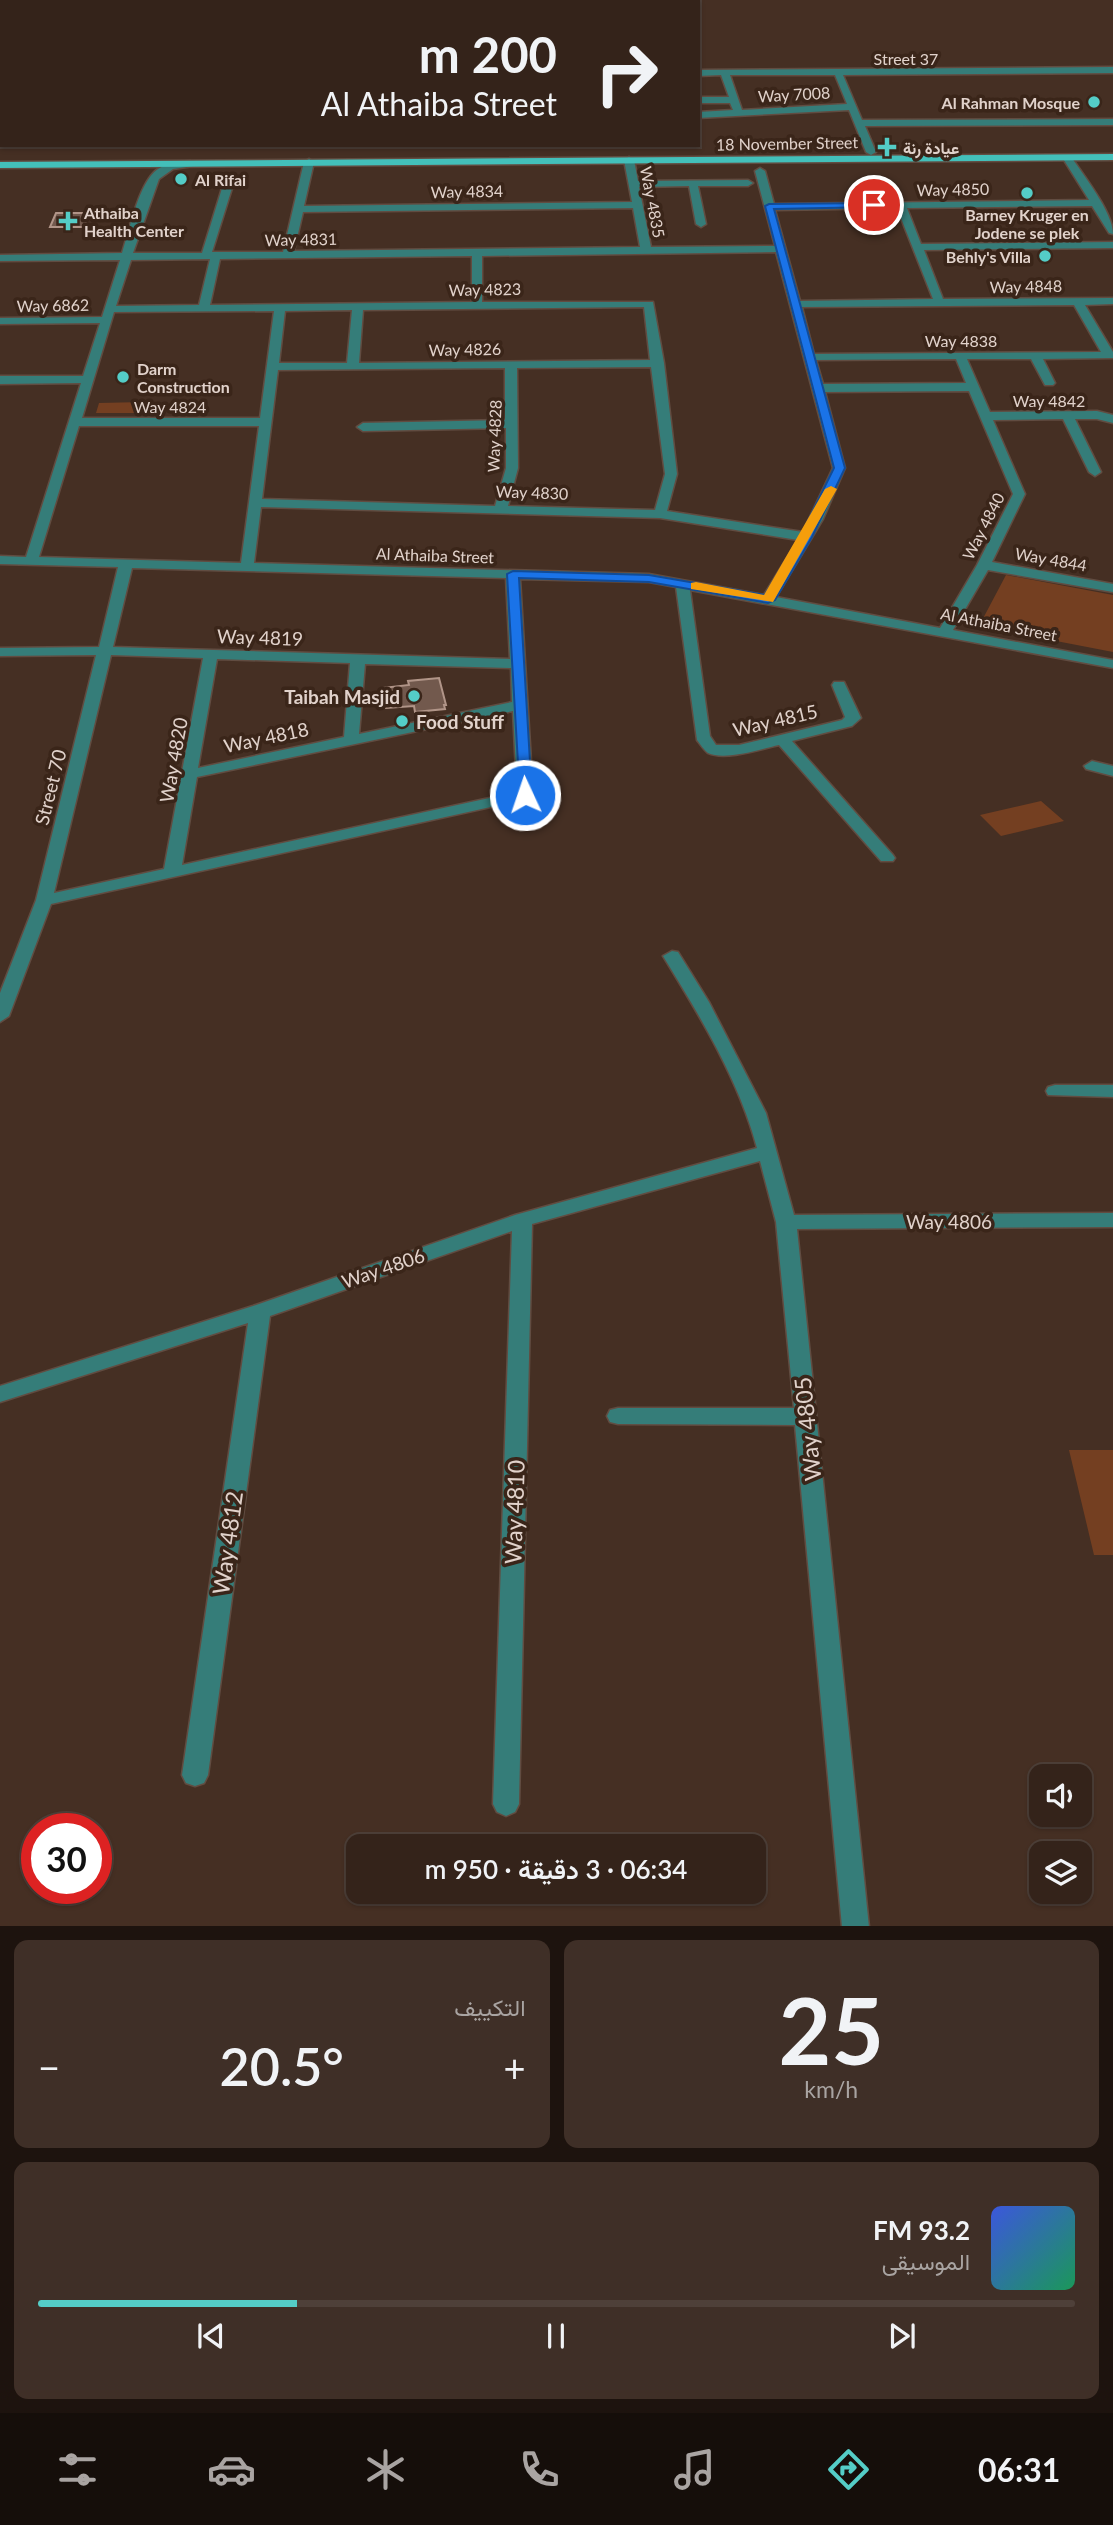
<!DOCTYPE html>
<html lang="ar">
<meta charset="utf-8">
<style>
:root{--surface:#34231a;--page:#3f2f27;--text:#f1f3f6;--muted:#a9a4a2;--line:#4e4039;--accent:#54cdc7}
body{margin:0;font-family:Lato,Vazirmatn,sans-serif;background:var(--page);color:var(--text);direction:rtl;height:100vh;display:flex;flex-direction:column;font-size:26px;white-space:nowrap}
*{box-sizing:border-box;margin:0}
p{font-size:23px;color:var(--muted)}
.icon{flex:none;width:38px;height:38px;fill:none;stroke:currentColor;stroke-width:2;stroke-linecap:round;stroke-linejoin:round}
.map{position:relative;height:1926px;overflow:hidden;direction:ltr}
.sheet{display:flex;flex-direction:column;gap:14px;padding:14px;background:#1d130e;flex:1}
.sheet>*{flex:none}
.banner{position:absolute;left:0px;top:0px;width:700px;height:147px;box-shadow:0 2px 5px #0004,0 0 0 2px var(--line);direction:rtl;background:#34231a;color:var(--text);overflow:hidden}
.tools{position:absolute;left:1029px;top:1764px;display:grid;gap:14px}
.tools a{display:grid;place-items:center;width:63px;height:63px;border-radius:14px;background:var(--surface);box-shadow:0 2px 5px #0004,0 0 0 2px var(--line);font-size:35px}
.speed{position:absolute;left:21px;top:1813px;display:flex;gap:14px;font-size:35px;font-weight:700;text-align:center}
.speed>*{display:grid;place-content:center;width:91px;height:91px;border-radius:50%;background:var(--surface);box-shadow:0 2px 5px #0004,0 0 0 2px var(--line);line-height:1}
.speed .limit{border:10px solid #d22;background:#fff;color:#111}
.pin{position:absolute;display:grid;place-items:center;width:60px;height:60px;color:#fff;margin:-30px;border:4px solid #fff;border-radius:50%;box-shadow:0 2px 7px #0007}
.me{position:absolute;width:77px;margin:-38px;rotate:357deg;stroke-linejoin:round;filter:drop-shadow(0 0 5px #0008)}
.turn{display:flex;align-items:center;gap:24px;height:147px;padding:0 28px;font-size:32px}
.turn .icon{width:91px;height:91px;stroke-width:2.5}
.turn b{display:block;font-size:49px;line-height:60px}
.big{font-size:52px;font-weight:600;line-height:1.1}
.sheet .card{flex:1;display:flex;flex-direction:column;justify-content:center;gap:10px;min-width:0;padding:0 24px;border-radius:14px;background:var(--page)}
.sheet .dial{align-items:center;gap:0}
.dial b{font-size:91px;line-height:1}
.song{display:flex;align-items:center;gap:21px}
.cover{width:84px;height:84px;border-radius:10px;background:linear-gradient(135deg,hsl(230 70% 55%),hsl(150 70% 35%))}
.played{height:7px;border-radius:4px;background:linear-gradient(90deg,var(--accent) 25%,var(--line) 25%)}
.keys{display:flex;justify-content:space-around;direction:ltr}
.heat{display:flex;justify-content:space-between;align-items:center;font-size:38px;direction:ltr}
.sheet .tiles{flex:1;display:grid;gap:14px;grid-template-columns:1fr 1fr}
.card:last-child{grid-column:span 2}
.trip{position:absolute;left:346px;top:1834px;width:420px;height:70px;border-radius:14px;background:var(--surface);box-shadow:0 2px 5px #0004,0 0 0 2px var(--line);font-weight:600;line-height:70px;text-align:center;direction:rtl}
.menu{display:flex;height:112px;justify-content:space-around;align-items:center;background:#150e0a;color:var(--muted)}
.menu .icon{width:49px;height:49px}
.menu .active{color:var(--accent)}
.menu b{font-size:32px;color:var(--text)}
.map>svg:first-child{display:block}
</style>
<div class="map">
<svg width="1113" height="1927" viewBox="0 0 1113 1927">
<rect width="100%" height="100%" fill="#452f23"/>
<!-- green -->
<path fill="#743f21" d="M 143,402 L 140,413 L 96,413 L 99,403 Z
M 1006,575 L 1113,595 L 1113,652 L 979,626 Z
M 1041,801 L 1064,821 L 1001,836 L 980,815 Z
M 1069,1450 L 1113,1450 L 1113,1555 L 1094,1555 Z"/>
<!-- water -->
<path fill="#1d5754" d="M 0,0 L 507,0 L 2,2 L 0,12 Z"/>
<!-- building -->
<path fill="#72594d" stroke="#b19588" stroke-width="2" d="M 56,213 L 89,213 L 84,227 L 50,227 Z
M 439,678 L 446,705 L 444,705 L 445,709 L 415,712 L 414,706 L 386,708 L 382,688 L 409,685 L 408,681 Z"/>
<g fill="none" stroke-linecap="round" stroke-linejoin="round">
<!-- minor casing -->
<g stroke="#614c41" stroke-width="3">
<path id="minor" d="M 1113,67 L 1113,73 L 843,75 L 862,120 L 1113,119 L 1113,125 L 865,126 L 876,152 L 871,155 L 866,152 L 849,110 L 698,118 L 698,112 L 733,110 L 730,103 L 698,103 L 698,97 L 729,97 L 721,75 L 698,76 L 698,70 ZM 730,75 L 835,75 L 847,104 L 742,110 Z
M 0,74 L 2,74 L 2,80 L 0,80 Z
M 0,120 L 2,120 L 2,126 L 0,126 Z
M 1064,155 L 1070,155 C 1083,175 1113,212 1113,234 L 1109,233 L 1092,206 L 907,208 L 921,244 L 1113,242 L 1113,248 L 924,250 L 943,299 L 1113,298 L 1113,304 L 1085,305 L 1113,352 L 1113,358 L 1043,359 L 1055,383 L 1053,385 L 1045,385 L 1031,359 L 967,359 L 990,412 L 1097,411 L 1113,415 L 1113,423 L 1097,419 L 1075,419 L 1101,472 L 1095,476 L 1089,472 L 1063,419 L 993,420 L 1025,494 L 992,562 L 1113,584 L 1113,592 L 988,570 L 953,630 L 1113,660 L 1113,668 L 690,590 L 710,736 L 716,745 L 739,745 L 842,720 L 845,717 L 832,685 L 834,682 L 844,682 L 861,718 L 852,726 L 792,741 L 893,855 L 895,858 L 893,861 L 881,861 L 779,745 C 761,749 725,761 708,753 C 704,750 700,744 697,740 L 676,587 L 649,582 L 520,579 L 533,795 L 531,798 L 51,904 L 9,1016 L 0,1022 L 0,993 L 36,900 L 96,655 L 0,656 L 0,648 L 99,647 L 118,567 L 0,564 L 0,556 L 26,557 L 81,383 L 0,384 L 0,376 L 83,376 L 100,323 L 0,324 L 0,318 L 102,317 L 120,260 L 0,261 L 0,255 L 122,253 C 129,232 139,181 158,169 C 167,163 180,162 190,161 L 195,164 L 193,166 L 173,169 L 159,179 L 133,253 L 202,253 L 223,185 L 228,182 L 233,185 L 212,252 L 283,252 L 304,162 L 309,159 L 314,162 L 304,206 L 632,202 L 624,160 L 629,157 L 634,160 L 638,181 L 748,180 L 753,183 L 748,186 L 698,186 L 706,224 L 701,227 L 696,224 L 689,186 L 639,187 L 651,247 L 775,246 L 755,171 L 760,168 L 765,171 L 774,204 L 1089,200 L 1062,157 ZM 633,208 L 640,247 L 294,251 L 303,212 ZM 897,208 L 933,299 L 800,301 L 775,210 ZM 776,252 L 833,468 L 803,532 L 667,511 L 677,474 L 664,363 L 653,302 L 482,302 L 482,256 ZM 472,256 L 472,302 L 210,305 L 220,259 ZM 210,259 L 199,305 L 116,306 L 131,260 ZM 1074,305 L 1101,352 L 814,354 L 802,307 ZM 644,307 L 650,360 L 359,363 L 363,310 ZM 352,310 L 347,363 L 279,363 L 285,311 ZM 274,311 L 260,418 L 82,418 L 114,312 ZM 956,359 L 966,383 L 823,384 L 816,360 ZM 651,367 L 665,474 L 655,510 L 508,506 L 518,468 L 517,368 ZM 505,368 L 505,420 L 363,423 L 357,427 L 363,431 L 506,428 L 506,468 L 495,506 L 262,499 L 278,370 ZM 969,391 L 1013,494 L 977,565 L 940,628 L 776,597 L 823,519 L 845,468 L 825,392 ZM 79,426 L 259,426 L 241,563 L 39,557 ZM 261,507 L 660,518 L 798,540 L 764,595 L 649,574 L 254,563 ZM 132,568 L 506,578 L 510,659 L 113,647 ZM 111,655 L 203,658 L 164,869 L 54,893 ZM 217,659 L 350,663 L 344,737 L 198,768 ZM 365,664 L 511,668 L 512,702 L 359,734 ZM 513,711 L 517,792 L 182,865 L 197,777 Z
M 1092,761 L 1113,766 L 1113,776 L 1086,769 L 1084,766 Z
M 672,951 L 678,952 L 709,1002 L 766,1113 L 794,1215 L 1113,1213 L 1113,1227 L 797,1229 L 869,1927 L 842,1927 L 795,1425 L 618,1424 L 610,1422 L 607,1416 L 610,1410 L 618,1408 L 794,1408 L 776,1222 L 760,1161 L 532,1224 L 519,1804 L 515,1812 L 506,1816 L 497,1812 L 493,1804 L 512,1231 L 270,1316 L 208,1775 L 204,1783 L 195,1786 L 186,1783 L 182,1775 L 248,1323 L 0,1402 L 0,1386 L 253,1306 L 515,1215 L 757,1148 C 739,1080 700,1016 663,956 Z
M 1055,1085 L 1113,1085 L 1113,1097 L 1048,1095 L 1046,1091 L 1048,1087 Z"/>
</g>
<!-- major casing -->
<g stroke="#614c41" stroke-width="3">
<path id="major" d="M 1113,154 L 1113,160 L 0,168 L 0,162 Z"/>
</g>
<!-- minor -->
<use href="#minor" fill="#357d79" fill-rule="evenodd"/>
<!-- major -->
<use href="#major" fill="#43c0ba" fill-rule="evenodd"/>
</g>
<!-- route -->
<path fill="#1a73e8" stroke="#114b97" stroke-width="2" d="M 874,203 L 879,205 L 878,207 L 774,209 L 845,468 L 812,537 L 775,600 L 768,603 L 649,582 L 519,578 L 532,795 L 530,798 L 520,798 L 507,574 L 513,571 L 649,575 L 765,595 L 800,537 L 834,468 L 765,206 L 769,204 Z"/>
<!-- slow -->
<path fill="#f59e0b" d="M 831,486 L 837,489 L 773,602 L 691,589 L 691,583 L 696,582 L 764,595 L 825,489 Z"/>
<!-- markers -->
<g fill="#54cdc7" stroke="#3a2519" stroke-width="2.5">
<circle cx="1094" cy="102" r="7"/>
<path d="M883.5 136.5h7v7h7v7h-7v7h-7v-7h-7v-7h7z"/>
<circle cx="181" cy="179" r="7"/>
<circle cx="1027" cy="193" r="7"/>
<path d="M64.5 210.5h7v7h7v7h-7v7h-7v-7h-7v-7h7z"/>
<circle cx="1045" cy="256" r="7"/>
<circle cx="123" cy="377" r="7"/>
<circle cx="414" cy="696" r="7"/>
<circle cx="402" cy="721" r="7"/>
</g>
<g text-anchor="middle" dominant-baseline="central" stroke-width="7" stroke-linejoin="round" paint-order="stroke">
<!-- far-street labels -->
<g font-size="16" fill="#e1d2cb" stroke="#3a2519">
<text x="906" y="58">Street 37</text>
<text transform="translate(794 94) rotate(-3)">Way 7008</text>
<text transform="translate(787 143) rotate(-1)">18 November Street</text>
<text transform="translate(953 189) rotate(-1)">Way 4850</text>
<text transform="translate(467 191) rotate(-1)">Way 4834</text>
<text transform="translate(653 202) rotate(79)">Way 4835</text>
<text transform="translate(301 239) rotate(-1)">Way 4831</text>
<text transform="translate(1026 286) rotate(-1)">Way 4848</text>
<text transform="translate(485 289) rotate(-1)">Way 4823</text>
<text transform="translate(53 305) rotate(-1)">Way 6862</text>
<text x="961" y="340">Way 4838</text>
<text transform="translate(465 349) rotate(-1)">Way 4826</text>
<text x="1049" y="400">Way 4842</text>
<text x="170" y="406">Way 4824</text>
<text transform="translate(494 436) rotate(-88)">Way 4828</text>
<text transform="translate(532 492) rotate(2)">Way 4830</text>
<text transform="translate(983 526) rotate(-63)">Way 4840</text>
<text transform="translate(435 555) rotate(2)">Al Athaiba Street</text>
<text transform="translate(1051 559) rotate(10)">Way 4844</text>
<text transform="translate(999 624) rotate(11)">Al Athaiba Street</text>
</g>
<!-- far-poi labels -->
<g font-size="16" font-weight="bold" fill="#e1d2cb" stroke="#3a2519" text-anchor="start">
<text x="1080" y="102" text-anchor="end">Al Rahman Mosque</text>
<text x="903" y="147">عيادة رنة</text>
<text x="195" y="179">Al Rifai</text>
<text x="84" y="212">Athaiba<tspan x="84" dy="18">Health Center</tspan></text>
<text x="1027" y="214" text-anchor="middle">Barney Kruger en<tspan x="1027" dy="18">Jodene se plek</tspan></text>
<text x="1031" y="256" text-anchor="end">Behly's Villa</text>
<text x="137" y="368">Darm<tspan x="137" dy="18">Construction</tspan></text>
</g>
<!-- street labels -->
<g font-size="19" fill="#e1d2cb" stroke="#3a2519">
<text transform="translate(260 637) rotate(2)">Way 4819</text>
<text transform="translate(775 720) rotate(-13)">Way 4815</text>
<text transform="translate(266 737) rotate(-12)">Way 4818</text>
<text transform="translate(173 760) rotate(-80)">Way 4820</text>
<text transform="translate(50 787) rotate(-76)">Street 70</text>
<text x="949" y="1221">Way 4806</text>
<text transform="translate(383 1268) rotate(-19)">Way 4806</text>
</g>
<!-- poi labels -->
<g font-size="19" font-weight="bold" fill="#e1d2cb" stroke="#3a2519" text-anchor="end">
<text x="400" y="696">Taibah Masjid</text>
<text x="416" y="721" text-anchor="start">Food Stuff</text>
</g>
<!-- near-street labels -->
<g font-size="23" fill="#e1d2cb" stroke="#3a2519">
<text transform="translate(807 1429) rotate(-96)">Way 4805</text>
<text transform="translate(514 1512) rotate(-88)">Way 4810</text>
<text transform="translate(227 1543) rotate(-82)">Way 4812</text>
</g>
</g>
</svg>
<div class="tools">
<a><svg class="icon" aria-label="sound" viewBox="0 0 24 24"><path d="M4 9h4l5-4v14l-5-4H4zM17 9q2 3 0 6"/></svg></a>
<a><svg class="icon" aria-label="layers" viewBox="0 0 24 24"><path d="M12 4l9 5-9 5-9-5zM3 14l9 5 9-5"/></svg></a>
</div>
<div class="speed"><div class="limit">30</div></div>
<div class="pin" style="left:874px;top:205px;background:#d93025"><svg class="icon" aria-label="arrive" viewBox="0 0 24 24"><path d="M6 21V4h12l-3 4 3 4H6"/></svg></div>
<svg class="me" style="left:525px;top:795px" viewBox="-20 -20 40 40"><circle r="17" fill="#1a73e8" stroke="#fff" stroke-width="3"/><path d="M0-11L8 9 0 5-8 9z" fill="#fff"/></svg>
<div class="trip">06:34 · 3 دقيقة · 950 m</div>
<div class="banner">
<div class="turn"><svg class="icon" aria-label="right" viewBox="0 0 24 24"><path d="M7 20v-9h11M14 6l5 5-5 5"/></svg><div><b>200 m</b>Al Athaiba Street</div></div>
</div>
</div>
<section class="sheet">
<div class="tiles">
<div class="card dial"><b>25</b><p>km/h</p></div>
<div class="card"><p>التكييف</p>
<div class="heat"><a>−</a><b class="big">20.5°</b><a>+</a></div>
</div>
<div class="card">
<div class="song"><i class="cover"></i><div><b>93.2 FM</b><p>الموسيقى</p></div></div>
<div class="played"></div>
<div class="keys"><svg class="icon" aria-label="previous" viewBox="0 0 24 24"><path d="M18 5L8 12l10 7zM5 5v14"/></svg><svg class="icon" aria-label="pause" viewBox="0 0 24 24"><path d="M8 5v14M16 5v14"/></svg><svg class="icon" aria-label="next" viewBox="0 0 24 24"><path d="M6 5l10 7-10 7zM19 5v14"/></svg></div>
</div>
</div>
</section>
<nav class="menu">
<b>06:31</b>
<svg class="icon active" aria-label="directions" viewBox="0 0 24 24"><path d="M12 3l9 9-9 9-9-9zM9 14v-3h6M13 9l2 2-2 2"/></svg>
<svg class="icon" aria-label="music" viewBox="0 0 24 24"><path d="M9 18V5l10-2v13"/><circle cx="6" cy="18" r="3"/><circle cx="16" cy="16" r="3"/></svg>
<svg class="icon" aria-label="phone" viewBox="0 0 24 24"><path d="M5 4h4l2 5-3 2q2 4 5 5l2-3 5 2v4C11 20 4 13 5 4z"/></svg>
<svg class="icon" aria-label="climate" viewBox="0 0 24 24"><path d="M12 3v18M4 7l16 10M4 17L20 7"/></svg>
<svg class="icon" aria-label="car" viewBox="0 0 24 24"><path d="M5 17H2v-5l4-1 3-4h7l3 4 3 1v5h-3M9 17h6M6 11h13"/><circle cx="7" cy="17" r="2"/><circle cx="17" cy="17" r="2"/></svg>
<svg class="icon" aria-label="filters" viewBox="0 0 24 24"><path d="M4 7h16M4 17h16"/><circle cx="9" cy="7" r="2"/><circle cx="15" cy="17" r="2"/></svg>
</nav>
